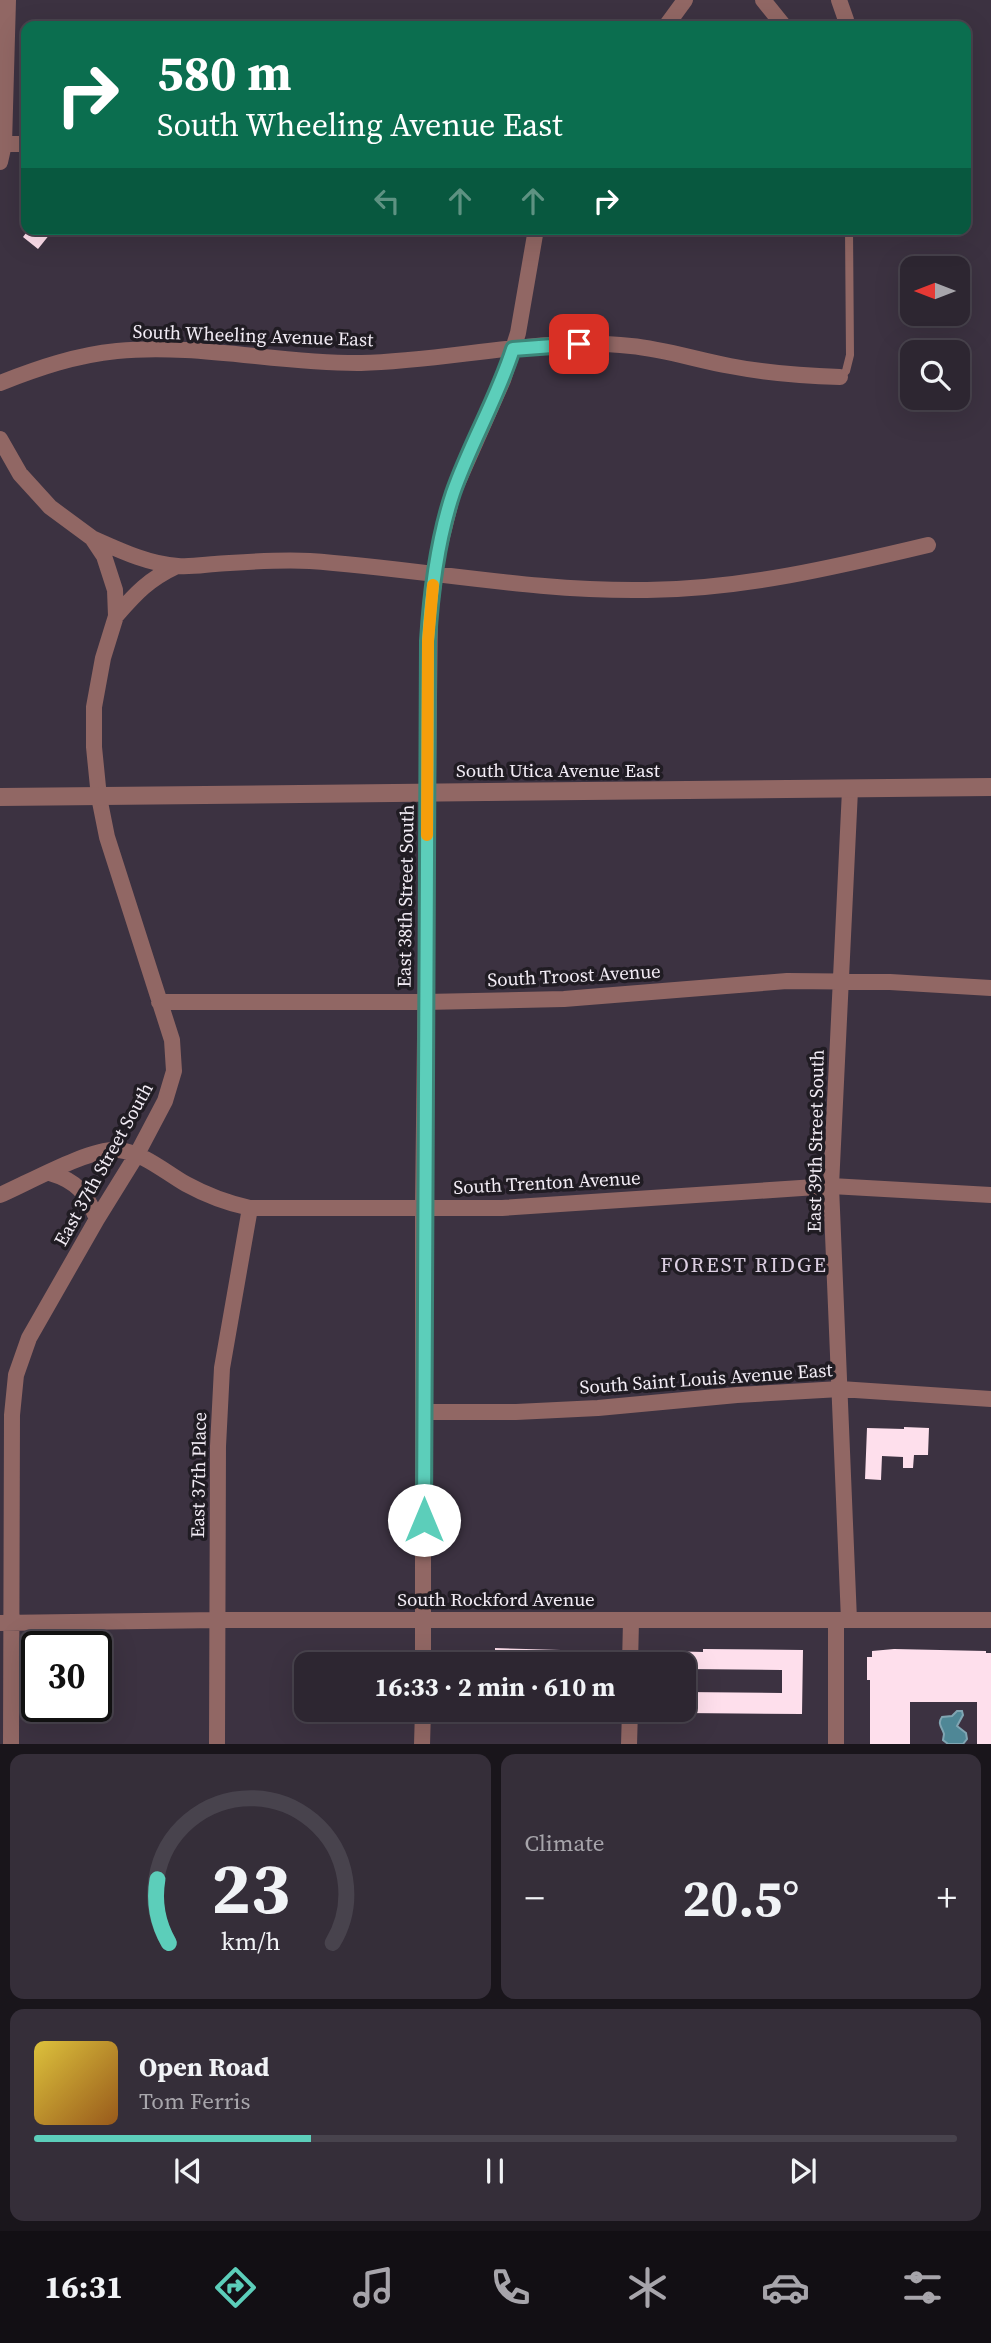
<!DOCTYPE html>
<meta charset="utf-8">
<style>
:root{--surface:#2d2631;--page:#352e39;--text:#f1f3f6;--muted:#a7a5ab;--line:#48434d;--accent:#5cceba}
body{margin:0;font-family:"Source Serif 4",serif;background:var(--page);color:var(--text);height:100vh;display:flex;flex-direction:column;font-size:26px;white-space:nowrap}
*{box-sizing:border-box;margin:0}
p{font-size:23px;color:var(--muted)}
.icon{flex:none;width:38px;height:38px;fill:none;stroke:currentColor;stroke-width:2;stroke-linecap:round;stroke-linejoin:round}
.map{position:relative;height:1744px;overflow:hidden}
.side{display:flex;flex-direction:column;gap:10px;padding:10px;background:#19151b;flex:1}
.side>*{flex:none}
.top-card{position:absolute;left:21px;top:21px;width:950px;height:214px;border-radius:14px;box-shadow:0 7px 28px #0002,0 0 0 2px var(--line);background:#0b6e4f;color:#fff;overflow:hidden}
.needle{width:46px;rotate:270deg}
.tools{position:absolute;left:900px;top:256px;display:grid;gap:14px}
.tools a{display:grid;place-items:center;width:70px;height:70px;border-radius:14px;background:var(--surface);box-shadow:0 7px 28px #0002,0 0 0 2px var(--line);font-size:35px}
.speed{position:absolute;left:21px;top:1631px;display:flex;gap:14px;font-size:35px;font-weight:700;text-align:center}
.speed>*{display:grid;place-content:center;width:91px;height:91px;border-radius:50%;background:var(--surface);box-shadow:0 7px 28px #0002,0 0 0 2px var(--line);line-height:1}
.speed .limit{border:4px solid #111;border-radius:10px;background:#fff;color:#111}
.pin{position:absolute;display:grid;place-items:center;width:60px;height:60px;color:#fff;margin:-30px;border-radius:14px;box-shadow:0 4px 10px #0006}
.me{position:absolute;width:77px;margin:-38px;rotate:0deg;stroke-linejoin:round;filter:drop-shadow(0 0 5px #0008)}
.turn{display:flex;align-items:center;gap:24px;height:147px;padding:0 21px;font-size:32px}
.turn .icon{width:91px;height:91px;stroke-width:2.5}
.turn b{display:block;font-size:49px;line-height:60px}
.lanes{display:flex;align-items:center;height:66px;padding:0 21px;background:#0003;justify-content:center;gap:35px;direction:ltr}
.lanes .off{opacity:.35}
.big{font-size:52px;font-weight:700;line-height:1.1}
.side .card{flex:1;display:flex;flex-direction:column;justify-content:center;gap:10px;min-width:0;padding:0 24px;border-radius:14px;background:var(--page)}
.side .dial{align-items:center;gap:0}
.dial svg{height:182px;overflow:visible;fill:none;stroke:var(--line);stroke-width:7;stroke-linecap:round;text-anchor:middle}
.dial text{fill:var(--text);stroke:none}
.song{display:flex;align-items:center;gap:21px}
.cover{width:84px;height:84px;border-radius:10px;background:linear-gradient(135deg,hsl(50 70% 55%),hsl(30 70% 35%))}
.played{height:7px;border-radius:4px;background:linear-gradient(90deg,var(--accent) 30%,var(--line) 30%)}
.keys{display:flex;justify-content:space-around;direction:ltr}
.heat{display:flex;justify-content:space-between;align-items:center;font-size:38px;direction:ltr}
.side .tiles{flex:1;display:grid;gap:10px;grid-template-columns:1fr 1fr}
.card:last-child{grid-column:span 2}
.trip{position:absolute;left:294px;top:1652px;width:402px;height:70px;border-radius:14px;background:var(--surface);box-shadow:0 7px 28px #0002,0 0 0 2px var(--line);font-weight:700;line-height:70px;text-align:center}
.tabs{display:flex;height:112px;justify-content:space-around;align-items:center;background:#120f14;color:var(--muted)}
.tabs .icon{width:49px;height:49px}
.tabs .on{color:var(--accent)}
.tabs b{font-size:32px;color:var(--text)}
.map>svg:first-child{display:block}
</style>
<div class="map">
<svg width="991" height="1745" viewBox="0 0 991 1745">
<rect width="100%" height="100%" fill="#3c3241"/>
<!-- water -->
<path fill="#4f8796" stroke="#80a5b2" stroke-width="2" d="M 962,1711 L 963,1715 L 957,1726 L 966,1733 L 967,1739 L 963,1744 L 948,1744 L 943,1740 L 944,1734 C 942,1727 937,1724 942,1717 L 952,1716 L 957,1711 Z"/>
<!-- building -->
<path fill="#fedfec" d="M 29,229 L 54,229 L 38,249 L 23,237 Z
M 904,1427 L 929,1428 L 928,1455 L 914,1455 L 913,1468 L 903,1468 L 903,1457 L 882,1456 L 881,1480 L 865,1479 L 867,1428 L 904,1429 Z
M 495,1648 L 596,1651 L 596,1664 L 456,1664 L 456,1650 L 495,1650 Z
M 703,1649 L 803,1650 L 802,1714 L 684,1713 L 684,1692 L 782,1693 L 782,1670 L 684,1669 L 684,1664 L 664,1664 L 664,1651 L 703,1652 Z
M 894,1649 L 986,1651 L 986,1653 L 991,1653 L 991,1745 L 977,1745 L 977,1702 L 910,1702 L 910,1745 L 870,1745 L 870,1680 L 867,1680 L 867,1657 L 872,1657 L 872,1651 Z"/>
<g fill="none" stroke-linecap="round" stroke-linejoin="round">
<!-- service -->
<path stroke="#916764" stroke-width="8" d="M 840,377 L 846,371 L 850,355 L 849,229"/>
<!-- minor -->
<path stroke="#916764" stroke-width="16" d="M 763,0 L 784,26
M 839,0 L 846,20 L 845,26
M 666,26 L 685,0
M 4,144 L 26,144
M 0,162 L 4,144 L 8,0
M 0,383 C 38,368 76,355 117,351 C 196,343 281,364 361,363 C 451,361 541,336 631,346 C 664,349 697,360 730,366 C 766,373 803,376 840,377
M 0,439 L 20,474 L 50,507 L 92,538 L 104,556 L 115,590 L 116,616 L 103,658 L 94,707 L 94,747 L 99,797 L 107,837 L 172,1040 L 174,1071 L 165,1101 L 136,1156 L 97,1219 L 29,1338 L 16,1375 L 12,1415 L 11,1745
M 92,538 C 119,550 148,564 178,566 C 190,567 203,565 215,564 C 246,562 278,559 310,561 C 422,569 534,592 647,590 C 743,589 836,567 928,545
M 116,616 C 136,593 149,579 177,566
M 159,1002 L 425,1002 L 564,999 L 787,981 L 890,982 L 991,988
M 50,1173 C 77,1181 86,1193 97,1219
M 0,1195 C 26,1184 93,1146 119,1150 C 144,1153 165,1172 186,1184 C 206,1195 227,1203 250,1208 L 502,1208 L 831,1186 L 991,1195
M 424,1412 L 516,1412 L 598,1408 L 737,1395 L 840,1389 L 991,1399
M 849,1620 L 831,1186 L 850,790
M 0,1623 L 218,1620 L 991,1620
M 423,1664 L 423,1208 L 430,613 L 438,553 L 453,493 L 503,380 L 518,333 L 536,229
M 630,1664 L 631,1621
M 217,1745 L 218,1446 L 222,1368 L 250,1208
M 422,1745 L 423,1710
M 629,1745 L 630,1710
M 836,1745 L 836,1620"/>
<!-- tertiary -->
<path stroke="#916764" stroke-width="18" d="M 0,797 L 991,787"/>
</g>
<g fill="none" stroke-linecap="round" stroke-linejoin="round">
<!-- route casing -->
<g stroke="#3c8679" stroke-width="18">
<path id="route" d="M 424,1520 L 428,641 C 431,591 437,541 453,493 C 470,444 497,399 513,349 L 579,344"/>
</g>
<!-- route -->
<use href="#route" stroke="#5cceba" stroke-width="12"/>
<!-- slow -->
<path stroke="#f59e0b" stroke-width="12" d="M 427,835 L 428,641 L 433,585"/>
</g>
<g text-anchor="middle" dominant-baseline="central" stroke-width="7" stroke-linejoin="round" paint-order="stroke">
<!-- street labels -->
<g font-size="19" fill="#f2ecf5" stroke="#201c23">
<text transform="translate(253 335) rotate(2)">South Wheeling Avenue East</text>
<text x="558" y="770">South Utica Avenue East</text>
<text transform="translate(405 896) rotate(-89)">East 38th Street South</text>
<text transform="translate(574 975) rotate(-3)">South Troost Avenue</text>
<text transform="translate(815 1141) rotate(-89)">East 39th Street South</text>
<text transform="translate(103 1164) rotate(-61)">East 37th Street South</text>
<text transform="translate(547 1182) rotate(-3)">South Trenton Avenue</text>
<text transform="translate(706 1378) rotate(-4)">South Saint Louis Avenue East</text>
<text transform="translate(198 1475) rotate(-89)">East 37th Place</text>
<text x="496" y="1599">South Rockford Avenue</text>
</g>
<!-- neighbourhood labels -->
<g font-size="21" letter-spacing="2" fill="#dccfe2" stroke="#201c23">
<text x="744" y="1264">FOREST RIDGE</text>
</g>
</g>
</svg>
<div class="tools">
<a><svg class="needle" viewBox="-14 -14 28 28"><path d="M0-13l5 13h-10z" fill="#e53935"/><path d="M0 13l5-13h-10z" fill="#a7a5ab"/></svg></a>
<a><svg class="icon" aria-label="search" viewBox="0 0 24 24"><circle cx="10" cy="10" r="6"/><path d="M15 15l6 6"/></svg></a>
</div>
<div class="speed"><div class="limit">30</div></div>
<div class="pin" style="left:579px;top:344px;background:#d93025"><svg class="icon" aria-label="arrive" viewBox="0 0 24 24"><path d="M6 21V4h12l-3 4 3 4H6"/></svg></div>
<svg class="me" style="left:424px;top:1520px" viewBox="-20 -20 40 40"><circle r="19" fill="#fff"/><path d="M0-13L10 11 0 6-10 11z" fill="#5cceba"/></svg>
<div class="trip">16:33 · 2 min · 610 m</div>
<div class="top-card">
<div class="turn"><svg class="icon" aria-label="right" viewBox="0 0 24 24"><path d="M7 20v-9h11M14 6l5 5-5 5"/></svg><div><b>580 m</b>South Wheeling Avenue East</div></div>
<div class="lanes"><svg class="icon off" aria-label="left" viewBox="0 0 24 24"><path d="M17 20v-9H6M10 6l-5 5 5 5"/></svg><svg class="icon off" aria-label="ahead" viewBox="0 0 24 24"><path d="M12 20V5M6 11l6-6 6 6"/></svg><svg class="icon off" aria-label="ahead" viewBox="0 0 24 24"><path d="M12 20V5M6 11l6-6 6 6"/></svg><svg class="icon" aria-label="right" viewBox="0 0 24 24"><path d="M7 20v-9h11M14 6l5 5-5 5"/></svg></div>
</div>
</div>
<section class="side">
<div class="tiles">
<div class="card dial"><svg viewBox="0 0 100 80">
<path d="M14 69A42 42 0 1 1 86 69"/>
<path d="M14 69A42 42 0 0 1 9 41" stroke="#5cceba"/>
<text x="50" y="56" font-size="32" font-weight="700">23</text>
<text x="50" y="72" font-size="11">km/h</text>
</svg></div>
<div class="card"><p>Climate</p>
<div class="heat"><a>−</a><b class="big">20.5°</b><a>+</a></div>
</div>
<div class="card">
<div class="song"><i class="cover"></i><div><b>Open Road</b><p>Tom Ferris</p></div></div>
<div class="played"></div>
<div class="keys"><svg class="icon" aria-label="previous" viewBox="0 0 24 24"><path d="M18 5L8 12l10 7zM5 5v14"/></svg><svg class="icon" aria-label="pause" viewBox="0 0 24 24"><path d="M8 5v14M16 5v14"/></svg><svg class="icon" aria-label="next" viewBox="0 0 24 24"><path d="M6 5l10 7-10 7zM19 5v14"/></svg></div>
</div>
</div>
</section>
<nav class="tabs">
<b>16:31</b>
<svg class="icon on" aria-label="directions" viewBox="0 0 24 24"><path d="M12 3l9 9-9 9-9-9zM9 14v-3h6M13 9l2 2-2 2"/></svg>
<svg class="icon" aria-label="music" viewBox="0 0 24 24"><path d="M9 18V5l10-2v13"/><circle cx="6" cy="18" r="3"/><circle cx="16" cy="16" r="3"/></svg>
<svg class="icon" aria-label="phone" viewBox="0 0 24 24"><path d="M5 4h4l2 5-3 2q2 4 5 5l2-3 5 2v4C11 20 4 13 5 4z"/></svg>
<svg class="icon" aria-label="climate" viewBox="0 0 24 24"><path d="M12 3v18M4 7l16 10M4 17L20 7"/></svg>
<svg class="icon" aria-label="car" viewBox="0 0 24 24"><path d="M5 17H2v-5l4-1 3-4h7l3 4 3 1v5h-3M9 17h6M6 11h13"/><circle cx="7" cy="17" r="2"/><circle cx="17" cy="17" r="2"/></svg>
<svg class="icon" aria-label="filters" viewBox="0 0 24 24"><path d="M4 7h16M4 17h16"/><circle cx="9" cy="7" r="2"/><circle cx="15" cy="17" r="2"/></svg>
</nav>
